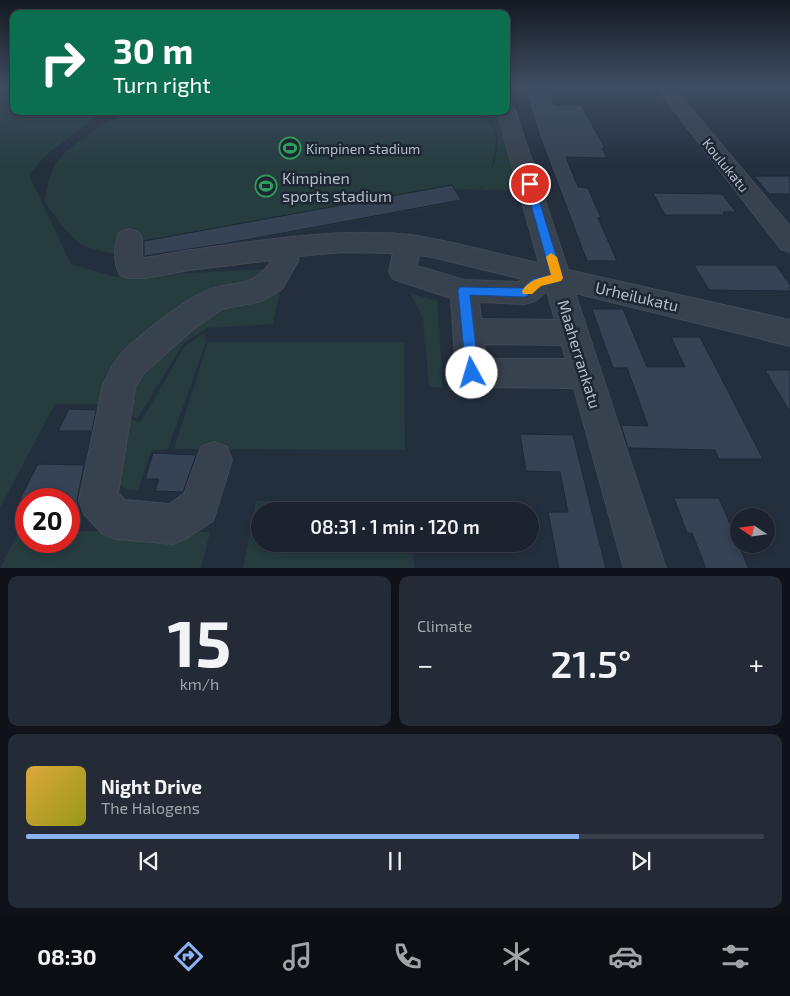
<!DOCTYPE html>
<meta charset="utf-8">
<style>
:root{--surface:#1b232e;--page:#242b36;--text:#f1f3f6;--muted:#a0a4aa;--line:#39404a;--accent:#8ab4f8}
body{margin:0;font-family:"Exo 2",sans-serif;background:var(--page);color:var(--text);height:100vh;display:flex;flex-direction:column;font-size:19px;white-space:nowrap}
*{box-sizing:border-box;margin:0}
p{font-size:16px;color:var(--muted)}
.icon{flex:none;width:28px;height:28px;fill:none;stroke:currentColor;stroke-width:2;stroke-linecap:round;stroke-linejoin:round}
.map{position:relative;height:568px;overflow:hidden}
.side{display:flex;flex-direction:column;gap:8px;padding:8px;background:#0f1319;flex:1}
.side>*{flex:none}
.top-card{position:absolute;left:10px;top:10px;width:500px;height:105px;border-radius:10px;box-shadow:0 2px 8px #0003,0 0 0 1px var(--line);background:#0b6e4f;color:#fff;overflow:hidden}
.needle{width:32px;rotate:283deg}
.buttons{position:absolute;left:730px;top:508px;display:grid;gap:10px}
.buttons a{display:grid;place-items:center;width:45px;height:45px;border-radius:50%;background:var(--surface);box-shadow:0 2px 8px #0003,0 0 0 1px var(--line);font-size:25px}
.speed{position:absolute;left:15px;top:488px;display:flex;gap:10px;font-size:25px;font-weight:700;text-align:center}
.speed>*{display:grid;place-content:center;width:65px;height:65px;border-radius:50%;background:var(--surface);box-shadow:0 2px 8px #0003,0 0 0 1px var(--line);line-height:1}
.speed .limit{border:8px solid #d22;background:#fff;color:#111}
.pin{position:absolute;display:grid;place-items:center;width:42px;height:42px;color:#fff;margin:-21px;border:2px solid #fff;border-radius:50%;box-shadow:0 1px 5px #0007}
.me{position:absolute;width:55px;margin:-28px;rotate:354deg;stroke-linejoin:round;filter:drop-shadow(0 0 4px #0008)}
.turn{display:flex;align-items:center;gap:18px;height:105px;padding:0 20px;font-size:22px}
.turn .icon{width:65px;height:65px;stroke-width:2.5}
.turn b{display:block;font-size:35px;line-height:42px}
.big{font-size:38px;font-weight:600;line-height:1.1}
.side .widget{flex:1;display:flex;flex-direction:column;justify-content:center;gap:8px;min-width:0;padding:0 18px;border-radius:10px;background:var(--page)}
.side .dial{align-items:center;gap:0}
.dial b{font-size:65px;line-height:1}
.song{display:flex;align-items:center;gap:15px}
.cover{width:60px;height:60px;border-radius:8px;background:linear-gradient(135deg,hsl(40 70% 55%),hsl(60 70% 35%))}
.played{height:5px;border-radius:2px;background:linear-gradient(90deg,var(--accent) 75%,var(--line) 75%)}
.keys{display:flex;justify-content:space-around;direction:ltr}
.heat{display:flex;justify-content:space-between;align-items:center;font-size:28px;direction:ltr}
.side .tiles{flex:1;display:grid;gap:8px;grid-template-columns:1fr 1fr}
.widget:last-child{grid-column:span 2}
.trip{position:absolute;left:251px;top:502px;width:288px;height:50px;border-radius:25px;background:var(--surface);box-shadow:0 2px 8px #0003,0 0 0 1px var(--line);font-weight:600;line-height:50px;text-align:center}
.menu{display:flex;height:80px;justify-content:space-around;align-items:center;background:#0b0e12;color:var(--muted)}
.menu .icon{width:35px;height:35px}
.menu .active{color:var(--accent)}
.menu b{font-size:22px;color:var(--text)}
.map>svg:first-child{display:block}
</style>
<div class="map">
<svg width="790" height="569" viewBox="0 0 790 569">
<rect width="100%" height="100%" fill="#242f3e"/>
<!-- green -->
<path fill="#263c3f" d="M 0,86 L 14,86 L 14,111 L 104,111 L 45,156 L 29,175 L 71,264 L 116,277 L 285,268 L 273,324 L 207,328 L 184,343 L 137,419 L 109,404 L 55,404 L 0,508 Z
M 130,111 L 483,111 C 504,137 494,142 492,170 C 500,145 502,132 484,111 L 497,111 L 519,191 L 479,190 L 487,184 L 477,190 L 456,189 L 462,201 L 133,262 C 118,253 101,252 84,246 C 71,240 54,214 44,202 C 47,189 49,173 57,162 C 71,143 108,121 130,111 Z
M 410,293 L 437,301 L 443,388 L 429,387 L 423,318 Z
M 204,333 L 206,342 L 168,449 L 151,451 L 138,490 L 127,490 L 119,483 L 122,414 L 140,423 L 185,346 Z
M 208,342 L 404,342 L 405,450 L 174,449 Z
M 256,501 L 413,502 L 413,511 L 260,511 L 260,544 L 413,544 L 414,568 L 243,568 Z
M 19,530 L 26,530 L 26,541 L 69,541 L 69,531 L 210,532 L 201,568 L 0,569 Z"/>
<!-- building -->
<path fill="#364354" stroke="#1f2835" d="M 526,93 L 550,93 L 555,105 L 581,105 L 605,148 L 602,148 L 607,158 L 566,157 L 578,187 L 588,188 L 601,218 L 598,218 L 617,261 L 587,261 L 540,137 Z
M 754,176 L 790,176 L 790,194 L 769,194 Z
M 452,185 L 461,200 L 229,243 L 144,256 L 144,241 Z
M 653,193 L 722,194 L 736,212 L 723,212 L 725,215 L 665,215 Z
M 694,265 L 776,265 L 790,285 L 790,291 L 709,290 Z
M 592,309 L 623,309 L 647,367 L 685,367 L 671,337 L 700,337 L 763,459 L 719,459 L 715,450 L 628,448 L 621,425 L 648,426 L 627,368 L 613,368 Z
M 765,370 L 790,370 L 790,412 Z
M 69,409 L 96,410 L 92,431 L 58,431 Z
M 520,434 L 573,435 L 606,569 L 559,569 L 548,512 L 568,512 L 560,472 L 526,471 Z
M 153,453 L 196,455 L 183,492 L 155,491 L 159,479 L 145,479 Z
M 38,464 L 84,465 L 77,500 L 81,512 L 69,512 L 69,499 L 20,499 Z
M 674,498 L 719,498 L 749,569 L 706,569 L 692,533 L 687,533 Z"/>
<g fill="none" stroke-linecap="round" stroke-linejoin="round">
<!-- minor casing -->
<g stroke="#414a57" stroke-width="2">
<path id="minor" d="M 655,86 L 672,86 L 790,226 L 790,252 L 781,249 Z
M 506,105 L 512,106 L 515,110 L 568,270 L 790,320 L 790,346 L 575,293 L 666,569 L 624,569 L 574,388 L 472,387 L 461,383 L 456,373 L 451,298 L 393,279 L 389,272 L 393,253 L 344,252 L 298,256 L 298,261 L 282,289 L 262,301 L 222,309 L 191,331 L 144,373 L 135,388 L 118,493 L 125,500 L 169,504 L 184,494 L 201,447 L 214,442 L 227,447 L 232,460 L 213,521 L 187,538 L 173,544 L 116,539 L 102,533 L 84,514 L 79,500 L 103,385 C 108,374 114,361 123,352 C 141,334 180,304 202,293 C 232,277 249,294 272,260 L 189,270 L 145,278 L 129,278 L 120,275 C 113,264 114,243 120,232 L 129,229 L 138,232 L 142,238 L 142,258 C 159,257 174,252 191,250 C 258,241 342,227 410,235 C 453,241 496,254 539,263 L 497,111 L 506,111 ZM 419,255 L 432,257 L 522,279 L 519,282 L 464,280 L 417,266 ZM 547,291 L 555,320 L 481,319 L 479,302 L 525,304 L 535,301 ZM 484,344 L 562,345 L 566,359 L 486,359 Z"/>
</g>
<!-- minor -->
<use href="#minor" fill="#38414e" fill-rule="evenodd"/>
</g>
<!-- sky -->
<linearGradient id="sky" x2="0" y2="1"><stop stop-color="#141a22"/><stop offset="0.52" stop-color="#3f4d63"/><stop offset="1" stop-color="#3f4d63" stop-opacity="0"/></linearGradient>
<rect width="790" height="166" fill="url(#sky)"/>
<!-- route -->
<path fill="#1a73e8" stroke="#114b97" d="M 526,182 L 533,182 L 534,184 L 563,278 L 561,281 L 541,286 L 525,297 L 470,295 L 479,373 L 477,377 L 472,379 L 468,377 L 466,373 L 458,290 L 460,287 L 523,288 L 533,279 L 551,275 L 525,184 Z"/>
<!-- slow -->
<path fill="#f59e0b" d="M 551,253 L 557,257 L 563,278 L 561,281 L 541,286 L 532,294 L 523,294 L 522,291 C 529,280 539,278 551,275 L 546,257 Z"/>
<!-- icons -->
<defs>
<g id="stadium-ring" transform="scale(1.125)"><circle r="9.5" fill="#1d2633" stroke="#2e9e5b" stroke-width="1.5"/><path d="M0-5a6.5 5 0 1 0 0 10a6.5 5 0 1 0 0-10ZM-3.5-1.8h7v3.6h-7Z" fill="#2e9e5b"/></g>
</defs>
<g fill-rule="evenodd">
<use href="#stadium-ring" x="290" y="148"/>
<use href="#stadium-ring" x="266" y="186"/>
</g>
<g text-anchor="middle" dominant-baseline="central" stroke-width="5" stroke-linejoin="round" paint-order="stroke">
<!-- far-poi labels -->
<g font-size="14" fill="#b4bcc9" stroke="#1d2633" text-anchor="start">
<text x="306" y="148">Kimpinen stadium</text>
</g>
<!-- far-street labels -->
<g font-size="14" fill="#b4bcc9" stroke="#1d2633">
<text transform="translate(726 165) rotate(51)">Koulukatu</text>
</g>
<!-- poi labels -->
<g font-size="16" fill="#b4bcc9" stroke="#1d2633" text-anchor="start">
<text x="282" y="177">Kimpinen<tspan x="282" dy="18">sports stadium</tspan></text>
</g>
<!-- street labels -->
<g font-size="16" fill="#b4bcc9" stroke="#1d2633">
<text transform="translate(637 296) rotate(13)">Urheilukatu</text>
<text transform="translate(580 354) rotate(73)">Maaherrankatu</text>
</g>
</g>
</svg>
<div class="buttons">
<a><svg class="needle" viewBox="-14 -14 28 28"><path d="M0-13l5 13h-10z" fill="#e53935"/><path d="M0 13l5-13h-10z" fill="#a0a4aa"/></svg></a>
</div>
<div class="speed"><div class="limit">20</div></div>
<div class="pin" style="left:530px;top:184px;background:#d93025"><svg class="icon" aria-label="arrive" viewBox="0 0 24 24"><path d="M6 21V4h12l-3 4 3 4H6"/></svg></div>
<svg class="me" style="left:472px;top:373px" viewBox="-20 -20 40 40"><circle r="19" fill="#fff"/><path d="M0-13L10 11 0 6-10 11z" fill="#1a73e8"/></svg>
<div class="trip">08:31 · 1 min · 120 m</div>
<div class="top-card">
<div class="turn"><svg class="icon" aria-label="right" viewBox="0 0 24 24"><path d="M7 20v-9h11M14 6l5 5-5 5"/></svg><div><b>30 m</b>Turn right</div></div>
</div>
</div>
<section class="side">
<div class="tiles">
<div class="widget dial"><b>15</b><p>km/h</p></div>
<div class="widget"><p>Climate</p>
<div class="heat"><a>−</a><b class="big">21.5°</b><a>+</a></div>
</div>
<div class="widget">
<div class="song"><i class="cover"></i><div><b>Night Drive</b><p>The Halogens</p></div></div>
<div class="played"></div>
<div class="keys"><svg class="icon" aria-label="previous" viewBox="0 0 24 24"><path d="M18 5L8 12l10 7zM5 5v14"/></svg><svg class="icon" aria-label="pause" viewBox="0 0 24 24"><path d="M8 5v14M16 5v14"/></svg><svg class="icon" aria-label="next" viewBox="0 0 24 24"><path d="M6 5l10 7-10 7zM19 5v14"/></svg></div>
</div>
</div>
</section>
<nav class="menu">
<b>08:30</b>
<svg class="icon active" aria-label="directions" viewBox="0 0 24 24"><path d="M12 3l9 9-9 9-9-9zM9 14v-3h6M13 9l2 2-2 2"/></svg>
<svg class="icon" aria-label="music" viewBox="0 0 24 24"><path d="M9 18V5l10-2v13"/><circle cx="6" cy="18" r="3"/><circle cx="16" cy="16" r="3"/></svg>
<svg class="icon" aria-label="phone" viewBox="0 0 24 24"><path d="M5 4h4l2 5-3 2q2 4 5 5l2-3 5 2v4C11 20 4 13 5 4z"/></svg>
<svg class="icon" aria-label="climate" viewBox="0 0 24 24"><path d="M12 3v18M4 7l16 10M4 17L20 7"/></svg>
<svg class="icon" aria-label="car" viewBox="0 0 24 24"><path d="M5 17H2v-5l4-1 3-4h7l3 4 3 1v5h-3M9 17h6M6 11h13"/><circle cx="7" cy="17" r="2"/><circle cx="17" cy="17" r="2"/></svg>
<svg class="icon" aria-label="filters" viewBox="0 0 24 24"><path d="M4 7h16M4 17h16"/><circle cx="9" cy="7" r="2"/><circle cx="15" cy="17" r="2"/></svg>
</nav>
